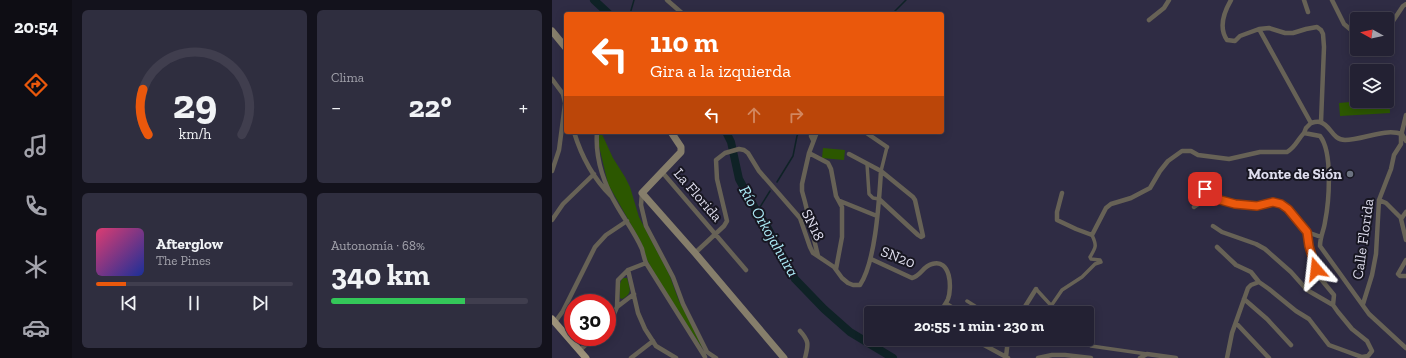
<!DOCTYPE html>
<html lang="es">
<meta charset="utf-8">
<style>
:root{--surface:#232133;--page:#2f2e3f;--text:#f1f3f6;--muted:#a3a3ac;--line:#403e4e;--accent:#ea580c}
body{margin:0;font-family:"Zilla Slab",serif;background:var(--page);color:var(--text);height:100vh;display:flex;flex-direction:column;font-size:15px;white-space:nowrap}
*{box-sizing:border-box;margin:0}
p{font-size:13px;color:var(--muted)}
.icon{flex:none;width:22px;height:22px;fill:none;stroke:currentColor;stroke-width:2;stroke-linecap:round;stroke-linejoin:round}
.map{position:relative;flex:1;overflow:hidden}
.details{display:flex;flex-direction:column;gap:10px;padding:10px;background:#13121c;width:480px}
.details>*{flex:none}
.banner{position:absolute;left:12px;top:12px;width:380px;height:122px;border-radius:4px;box-shadow:0 2px 10px #0003,0 0 0 1px var(--line);background:#ea580c;color:#fff;overflow:hidden}
.needle{width:26px;rotate:278deg}
.tools{position:absolute;left:798px;top:12px;display:grid;gap:8px}
.tools a{display:grid;place-items:center;width:44px;height:44px;border-radius:4px;background:var(--surface);box-shadow:0 2px 10px #0003,0 0 0 1px var(--line);font-size:20px}
.speed{position:absolute;left:12px;top:294px;display:flex;gap:8px;font-size:20px;font-weight:700;text-align:center}
.speed>*{display:grid;place-content:center;width:52px;height:52px;border-radius:50%;background:var(--surface);box-shadow:0 2px 10px #0003,0 0 0 1px var(--line);line-height:1}
.speed .limit{border:6px solid #d22;background:#fff;color:#111}
.pin{position:absolute;display:grid;place-items:center;width:34px;height:34px;color:#fff;margin:-17px;border-radius:8px;box-shadow:0 2px 6px #0006}
.me{position:absolute;width:44px;margin:-22px;rotate:343deg;stroke-linejoin:round;filter:drop-shadow(0 0 3px #0008)}
.turn{display:flex;align-items:center;gap:14px;height:84px;padding:0 20px;font-size:18px}
.turn .icon{width:52px;height:52px;stroke-width:2.5}
.turn b{display:block;font-size:28px;line-height:34px}
.lanes{display:flex;align-items:center;height:38px;padding:0 20px;background:#0003;justify-content:center;gap:20px;direction:ltr}
.lanes .off{opacity:.35}
.big{font-size:30px;font-weight:700;line-height:1.1}
.details .widget{flex:1;display:flex;flex-direction:column;justify-content:center;gap:6px;min-width:0;padding:0 14px;border-radius:6px;background:var(--page)}
.details .dial{align-items:center;gap:0}
.dial svg{height:104px;overflow:visible;fill:none;stroke:var(--line);stroke-width:7;stroke-linecap:round;text-anchor:middle}
.dial text{fill:var(--text);stroke:none}
.song{display:flex;align-items:center;gap:12px}
.cover{width:48px;height:48px;border-radius:6px;background:linear-gradient(135deg,hsl(340 70% 55%),hsl(230 70% 35%))}
.played{height:4px;border-radius:2px;background:linear-gradient(90deg,var(--accent) 15%,var(--line) 15%)}
.keys{display:flex;justify-content:space-around;direction:ltr}
.heat{display:flex;justify-content:space-between;align-items:center;font-size:22px;direction:ltr}
.charge{height:6px;border-radius:3px;background:linear-gradient(90deg,#34c759 68%,var(--line) 0)}
.details .tiles{flex:1;display:grid;gap:10px;grid-template-columns:repeat(2,1fr)}
.trip{position:absolute;left:312px;top:306px;width:230px;height:40px;border-radius:4px;background:var(--surface);box-shadow:0 2px 10px #0003,0 0 0 1px var(--line);font-weight:700;line-height:40px;text-align:center}
main{display:flex;flex:1;min-height:0}
.menu{display:flex;flex-direction:column;width:72px;justify-content:space-around;align-items:center;background:#0e0d14;color:var(--muted)}
.menu .icon{width:28px;height:28px}
.menu .active{color:var(--accent)}
.menu b{font-size:18px;color:var(--text)}
.map>svg:first-child{display:block}
</style>
<main>
<nav class="menu">
<b>20:54</b>
<svg class="icon active" aria-label="directions" viewBox="0 0 24 24"><path d="M12 3l9 9-9 9-9-9zM9 14v-3h6M13 9l2 2-2 2"/></svg>
<svg class="icon" aria-label="music" viewBox="0 0 24 24"><path d="M9 18V5l10-2v13"/><circle cx="6" cy="18" r="3"/><circle cx="16" cy="16" r="3"/></svg>
<svg class="icon" aria-label="phone" viewBox="0 0 24 24"><path d="M5 4h4l2 5-3 2q2 4 5 5l2-3 5 2v4C11 20 4 13 5 4z"/></svg>
<svg class="icon" aria-label="climate" viewBox="0 0 24 24"><path d="M12 3v18M4 7l16 10M4 17L20 7"/></svg>
<svg class="icon" aria-label="car" viewBox="0 0 24 24"><path d="M5 17H2v-5l4-1 3-4h7l3 4 3 1v5h-3M9 17h6M6 11h13"/><circle cx="7" cy="17" r="2"/><circle cx="17" cy="17" r="2"/></svg>
</nav>
<section class="details">
<div class="tiles">
<div class="widget dial"><svg viewBox="0 0 100 80">
<path d="M14 69A42 42 0 1 1 86 69"/>
<path d="M14 69A42 42 0 0 1 10 34" stroke="#ea580c"/>
<text x="50" y="56" font-size="32" font-weight="700">29</text>
<text x="50" y="72" font-size="11">km/h</text>
</svg></div>
<div class="widget"><p>Clima</p>
<div class="heat"><a>−</a><b class="big">22°</b><a>+</a></div>
</div>
<div class="widget">
<div class="song"><i class="cover"></i><div><b>Afterglow</b><p>The Pines</p></div></div>
<div class="played"></div>
<div class="keys"><svg class="icon" aria-label="previous" viewBox="0 0 24 24"><path d="M18 5L8 12l10 7zM5 5v14"/></svg><svg class="icon" aria-label="pause" viewBox="0 0 24 24"><path d="M8 5v14M16 5v14"/></svg><svg class="icon" aria-label="next" viewBox="0 0 24 24"><path d="M6 5l10 7-10 7zM19 5v14"/></svg></div>
</div>
<div class="widget"><p>Autonomía · 68%</p><b class="big">340 km</b><div class="charge"></div></div>
</div>
</section>
<div class="map">
<svg width="854" height="358" viewBox="0 0 854 358">
<rect width="100%" height="100%" fill="#2f2c44"/>
<!-- green -->
<path fill="#2c5700" d="M 835,96 L 837,96 L 838,113 L 788,116 L 787,103 L 810,101 L 835,101 Z
M 47,132 L 49,132 L 61,158 L 73,177 L 78,187 L 87,217 L 117,274 L 127,301 L 147,338 L 151,349 L 112,290 L 94,258 L 89,242 L 56,184 L 47,146 Z
M 271,148 L 293,150 L 292,160 L 270,158 Z
M 71,278 L 75,278 C 78,289 81,293 70,299 L 68,298 C 68,291 66,284 71,278 Z"/>
<g fill="none" stroke-linecap="round" stroke-linejoin="round">
<!-- stream -->
<path stroke="#0f2226" stroke-width="1.5" d="M 78,14 L 82,0
M 340,14 L 354,0
M 225,182 L 241,156 L 245,136 L 247,132
M 205,212 L 218,191"/>
<!-- river -->
<path stroke="#0f2226" stroke-width="8" d="M 42,0 L 57,14
M 174,132 L 179,142 L 187,179 L 205,212 L 213,223 L 243,279 L 272,309 L 298,332 L 341,358"/>
<!-- pedestrian -->
<path stroke="#676256" stroke-width="3.5" d="M 315,164 L 317,194 L 321,198 L 327,199
M 329,171 L 335,147
M 484,289 L 506,313
M 415,301 L 434,313
M 394,303 L 410,313
M 499,306 L 510,290 L 530,277 L 543,264 L 549,262 L 548,260 L 539,259 L 538,257 C 544,247 545,246 540,235
M 539,346 L 595,354"/>
<!-- minor -->
<path stroke="#676256" stroke-width="4.5" d="M 115,0 L 131,14
M 679,0 C 672,12 666,27 675,40 L 683,41 L 688,36 L 707,29 L 717,28 L 733,33 L 741,33 L 754,29 L 765,27 L 769,30 L 771,34 L 772,47 L 769,122
M 752,0 L 756,12
M 780,0 L 792,24 L 805,35
M 597,20 L 612,8 L 617,0
M 707,29 L 759,123
M 835,30 L 851,6 L 854,4
M 0,79 L 11,94 L 14,107
M 22,132 C 29,155 42,179 59,196
M 45,132 C 43,158 52,184 65,206 C 73,220 83,233 90,249 C 91,253 92,258 94,263 L 153,357
M 260,132 L 259,136 L 261,140
M 265,132 L 257,153 L 250,184 L 250,191 L 253,202 L 266,256
M 313,132 L 335,147
M 752,133 L 754,128 L 759,123 C 762,122 765,121 768,122 C 779,125 780,140 793,140 C 811,140 832,128 850,134
M 850,134 L 854,141
M 257,153 L 276,163 L 279,169 L 284,196 L 290,207 L 290,237 L 284,269
M 297,154 L 329,171 L 361,197 L 363,200 L 371,236 L 369,237 L 366,235 L 327,199
M 0,171 L 7,150 L 13,104
M 110,172 L 194,270
M 649,186 L 661,198 L 676,203 L 705,206 L 721,202 L 729,204 L 736,209 L 755,232 L 769,237
M 90,193 L 89,205 L 94,226 L 121,277 L 131,304 L 155,352 L 164,358
M 510,193 L 505,212 L 505,220 L 524,229 L 540,235 L 554,208 L 559,204 L 579,198 L 598,188 L 608,171 L 616,161 L 630,151 L 639,151 L 646,155 L 677,159 L 708,152 L 735,152 C 743,148 746,139 752,133 L 768,136 C 781,152 777,202 773,222 C 772,230 768,237 768,246 L 817,314 L 854,348
M 827,200 L 834,203 L 849,218
M 288,201 L 325,216
M 642,207 L 655,198 L 662,198
M 854,212 L 849,219 L 854,240
M 0,220 L 11,204 L 42,174
M 661,226 L 670,232 L 704,244 L 713,249 L 739,272 L 755,290 L 781,305
M 665,247 L 684,265 L 699,272 L 707,282 L 717,289 L 744,311 L 757,319 L 777,345 L 810,357 L 816,356 L 820,351 L 815,341 L 800,329 L 786,312 L 781,305 L 782,295 L 768,278 L 760,259 L 755,232
M 143,253 L 172,226 L 175,221 L 165,179 L 164,160 L 173,153 L 187,149 L 192,150 L 196,153 L 207,171 L 248,218 L 258,247 L 261,253 L 282,267 L 290,278 L 296,283 L 301,285 L 308,285 C 324,261 327,200 329,171
M 319,259 L 360,278 C 369,276 371,266 380,264 C 399,258 400,288 396,299 C 394,304 390,308 388,313
M 854,260 L 846,274 L 848,276 L 854,276
M 76,270 L 86,313 L 93,329 L 104,346 L 124,358
M 692,299 L 715,319 L 739,345
M 811,304 L 820,275 L 824,254 L 827,200 L 839,169 L 842,155 L 849,144 L 849,136 L 854,115
M 65,307 L 66,280 L 76,270 L 94,263
M 469,313 L 484,289
M 3,322 L 11,311 L 43,247 L 54,235 L 75,221
M 55,323 L 62,314 L 65,307 L 82,294
M 684,323 L 717,358
M 248,331 C 258,342 256,345 253,358
M 421,339 L 456,358
M 27,351 L 42,337
M 454,357 L 456,339
M 79,358 L 101,341
M 486,358 L 500,355 L 513,355 L 539,358
M 588,358 L 595,354 L 624,358
M 675,358 L 680,333 L 696,288 L 699,285 L 707,282"/>
<!-- secondary -->
<path stroke="#867e6b" stroke-width="7" d="M 0,31 L 14,48
M 119,132 L 129,147 L 129,152 L 90,193 L 143,253 L 232,358"/>
<!-- primary -->
<path stroke="#9e937b" stroke-width="7" d="M 0,319 L 34,358"/>
</g>
<g fill="none" stroke-linecap="round" stroke-linejoin="round">
<!-- route casing -->
<g stroke="#983908" stroke-width="10">
<path id="route" d="M 653,189 L 661,198 L 683,204 L 705,206 L 721,202 L 729,204 L 736,209 L 755,232 L 757,246 L 764,269"/>
</g>
<!-- route -->
<use href="#route" stroke="#ea580c" stroke-width="7"/>
</g>
<!-- markers -->
<circle fill="#6b7280" stroke="#171621" stroke-width="1.5" cx="798" cy="174" r="4"/>
<g text-anchor="middle" dominant-baseline="central" stroke-width="4" stroke-linejoin="round" paint-order="stroke">
<!-- poi labels -->
<g font-size="15" font-weight="bold" fill="#dedded" stroke="#171621" text-anchor="end">
<text x="790" y="174">Monte de Sión</text>
</g>
<!-- street labels -->
<g font-size="15" fill="#dedded" stroke="#171621">
<text transform="translate(146 195) rotate(49)">La Florida</text>
<text transform="translate(261 225) rotate(64)">SN18</text>
<text transform="translate(811 239) rotate(-82)">Calle Florida</text>
<text transform="translate(346 257) rotate(21)">SN20</text>
</g>
<!-- water labels -->
<g font-size="16" font-style="italic" fill="#abe9f5" stroke="#171621">
<text transform="translate(217 231) rotate(60)">Río Orkojahuira</text>
</g>
</g>
</svg>
<div class="tools">
<a><svg class="needle" viewBox="-14 -14 28 28"><path d="M0-13l5 13h-10z" fill="#e53935"/><path d="M0 13l5-13h-10z" fill="#a3a3ac"/></svg></a>
<a><svg class="icon" aria-label="layers" viewBox="0 0 24 24"><path d="M12 4l9 5-9 5-9-5zM3 14l9 5 9-5"/></svg></a>
</div>
<div class="speed"><div class="limit">30</div></div>
<div class="pin" style="left:653px;top:189px;background:#d93025"><svg class="icon" aria-label="arrive" viewBox="0 0 24 24"><path d="M6 21V4h12l-3 4 3 4H6"/></svg></div>
<svg class="me" style="left:764px;top:269px" viewBox="-20 -20 40 40"><path d="M0-17L14 15 0 8-14 15z" fill="#ea580c" stroke="#fff" stroke-width="4"/></svg>
<div class="trip">20:55 · 1 min · 230 m</div>
<div class="banner">
<div class="turn"><svg class="icon" aria-label="left" viewBox="0 0 24 24"><path d="M17 20v-9H6M10 6l-5 5 5 5"/></svg><div><b>110 m</b>Gira a la izquierda</div></div>
<div class="lanes"><svg class="icon" aria-label="left" viewBox="0 0 24 24"><path d="M17 20v-9H6M10 6l-5 5 5 5"/></svg><svg class="icon off" aria-label="ahead" viewBox="0 0 24 24"><path d="M12 20V5M6 11l6-6 6 6"/></svg><svg class="icon off" aria-label="right" viewBox="0 0 24 24"><path d="M7 20v-9h11M14 6l5 5-5 5"/></svg></div>
</div>
</div>
</main>
